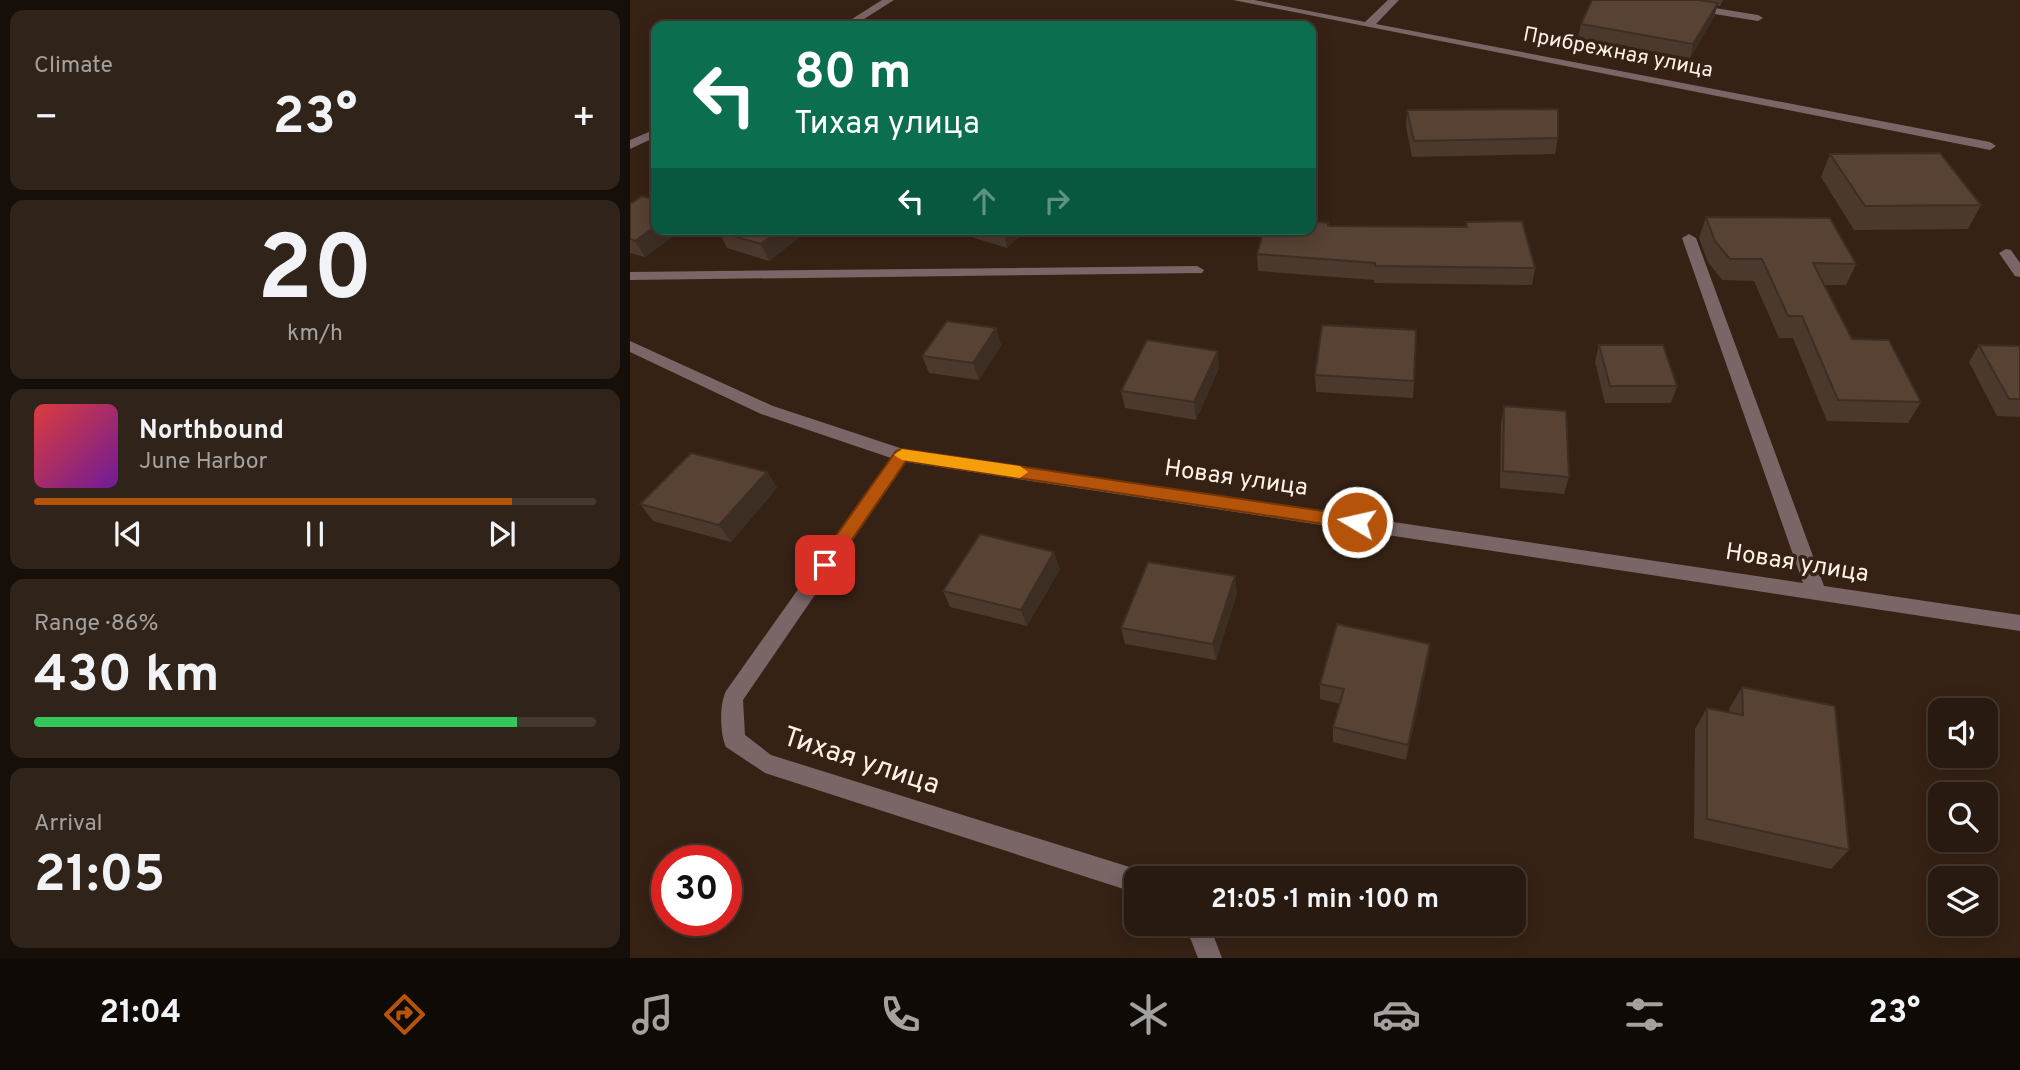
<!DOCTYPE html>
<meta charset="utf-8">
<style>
:root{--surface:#281a10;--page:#302319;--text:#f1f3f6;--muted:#a5a19f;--line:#443830;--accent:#b45309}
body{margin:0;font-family:Overpass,sans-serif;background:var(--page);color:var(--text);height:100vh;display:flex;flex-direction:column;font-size:26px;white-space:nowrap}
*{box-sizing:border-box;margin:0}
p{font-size:23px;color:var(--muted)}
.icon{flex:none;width:38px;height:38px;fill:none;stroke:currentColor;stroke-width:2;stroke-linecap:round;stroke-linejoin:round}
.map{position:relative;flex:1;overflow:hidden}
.panel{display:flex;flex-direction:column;gap:10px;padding:10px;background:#160e09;width:630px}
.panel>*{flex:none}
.top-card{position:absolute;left:21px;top:21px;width:665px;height:214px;border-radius:14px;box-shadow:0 4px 18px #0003,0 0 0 2px var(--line);background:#0b6e4f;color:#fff;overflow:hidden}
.tools{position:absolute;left:1298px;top:698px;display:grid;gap:14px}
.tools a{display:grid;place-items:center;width:70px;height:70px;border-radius:14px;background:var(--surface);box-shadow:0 4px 18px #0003,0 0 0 2px var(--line);font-size:35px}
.speed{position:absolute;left:21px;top:845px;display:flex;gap:14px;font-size:35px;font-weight:700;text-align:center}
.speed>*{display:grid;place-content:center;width:91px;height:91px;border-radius:50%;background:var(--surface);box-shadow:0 4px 18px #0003,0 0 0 2px var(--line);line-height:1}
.speed .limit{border:10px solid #d22;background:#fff;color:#111}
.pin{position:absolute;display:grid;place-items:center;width:60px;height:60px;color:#fff;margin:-30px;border-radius:14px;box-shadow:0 4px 10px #0006}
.me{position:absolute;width:77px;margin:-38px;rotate:279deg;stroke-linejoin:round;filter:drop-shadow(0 0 5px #0008)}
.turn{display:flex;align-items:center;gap:24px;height:147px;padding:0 28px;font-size:32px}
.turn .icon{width:91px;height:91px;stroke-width:2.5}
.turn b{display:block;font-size:49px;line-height:60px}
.lanes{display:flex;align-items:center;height:66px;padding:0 28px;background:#0003;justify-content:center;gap:35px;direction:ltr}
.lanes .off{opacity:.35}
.big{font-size:52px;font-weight:700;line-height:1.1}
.panel .widget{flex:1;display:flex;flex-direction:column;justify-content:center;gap:10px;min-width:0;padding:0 24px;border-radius:14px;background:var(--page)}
.panel .dial{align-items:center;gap:0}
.dial b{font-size:91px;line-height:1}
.song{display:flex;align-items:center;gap:21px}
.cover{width:84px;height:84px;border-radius:10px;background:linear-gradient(135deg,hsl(0 70% 55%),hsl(280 70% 35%))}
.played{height:7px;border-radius:4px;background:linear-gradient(90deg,var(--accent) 85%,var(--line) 85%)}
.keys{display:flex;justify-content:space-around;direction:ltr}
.heat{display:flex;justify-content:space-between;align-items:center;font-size:38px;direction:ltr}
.charge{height:10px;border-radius:5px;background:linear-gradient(90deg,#34c759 86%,var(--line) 0)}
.trip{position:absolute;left:494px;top:866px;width:402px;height:70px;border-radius:14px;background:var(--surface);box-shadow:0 4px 18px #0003,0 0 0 2px var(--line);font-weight:700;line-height:70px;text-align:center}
.dock{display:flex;height:112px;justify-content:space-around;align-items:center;background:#100a06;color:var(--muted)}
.dock .icon{width:49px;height:49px}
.dock .current{color:var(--accent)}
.dock b{font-size:32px;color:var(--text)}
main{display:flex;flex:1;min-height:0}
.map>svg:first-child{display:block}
</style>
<main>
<section class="panel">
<div class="widget"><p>Climate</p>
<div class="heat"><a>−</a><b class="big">23°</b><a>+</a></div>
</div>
<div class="widget dial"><b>20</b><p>km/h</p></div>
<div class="widget">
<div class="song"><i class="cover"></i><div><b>Northbound</b><p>June Harbor</p></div></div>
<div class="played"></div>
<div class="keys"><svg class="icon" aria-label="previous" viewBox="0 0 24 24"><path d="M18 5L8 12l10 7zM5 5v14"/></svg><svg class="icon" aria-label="pause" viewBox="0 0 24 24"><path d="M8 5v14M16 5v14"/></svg><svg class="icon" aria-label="next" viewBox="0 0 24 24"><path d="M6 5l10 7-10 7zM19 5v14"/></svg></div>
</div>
<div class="widget"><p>Range · 86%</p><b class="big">430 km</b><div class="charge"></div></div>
<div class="widget"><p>Arrival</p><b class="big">21:05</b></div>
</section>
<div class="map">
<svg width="1390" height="958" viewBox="0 0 1390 958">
<rect width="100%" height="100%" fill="#362215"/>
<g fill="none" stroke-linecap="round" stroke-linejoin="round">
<!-- minor -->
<path fill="#7a6667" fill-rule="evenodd" d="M 252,0 L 264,0 L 223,26 L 211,26 Z
M 603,0 L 624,0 L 735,22 L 758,0 L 769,0 L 746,24 L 1360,142 L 1366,146 L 1360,150 Z
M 1011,0 L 1035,0 L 1128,15 L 1133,18 L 1128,21 L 1016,3 Z
M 26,129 L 26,137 L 0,149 L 0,140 Z
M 1059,234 L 1066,238 L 1194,586 L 1390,615 L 1390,631 L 276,462 L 113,700 L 115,735 L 141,755 L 506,869 L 514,873 L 517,878 L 506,878 L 506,893 L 135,773 L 96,747 C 90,734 89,705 96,691 L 261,458 L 131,414 L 0,352 L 0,341 L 143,406 L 273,449 L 1173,583 L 1052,238 Z
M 1376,249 L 1381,250 L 1390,263 L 1390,277 L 1385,276 L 1369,253 Z
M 567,266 L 574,270 L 572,273 L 0,280 L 0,272 Z
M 550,924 L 579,924 L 592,958 L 568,958 L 561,940 Z"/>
</g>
<!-- wall -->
<path fill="#4b392d" d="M 962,0 L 1093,0 L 1090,6 L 1087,6 L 1084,17 L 1060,58 L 948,38 L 951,24 Z
M 777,110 L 928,138 L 925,154 L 782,157 L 776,126 Z
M 1200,154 L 1351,205 L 1338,229 L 1224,230 L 1191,177 Z
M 0,204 L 15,257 L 0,253 Z
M 1076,217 L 1226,264 L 1216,285 L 1194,285 L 1222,339 L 1291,402 L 1278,423 L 1197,421 L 1163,338 L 1149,338 L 1124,281 L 1092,280 L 1078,262 L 1069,238 Z
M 836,222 L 905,268 L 902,285 L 744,283 L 744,280 L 628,271 L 627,254 L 698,226 L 836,227 Z
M 180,229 L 139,261 L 97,248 L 89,232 Z
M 321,229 L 398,229 L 377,248 L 322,231 Z
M 366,328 L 371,345 L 349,380 L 299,373 L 292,356 Z
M 969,345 L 1047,386 L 1041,403 L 975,403 L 965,362 Z
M 1349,345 L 1390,346 L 1390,417 L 1367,416 L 1339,362 Z
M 589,368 L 566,420 L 495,408 L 491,391 Z
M 685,375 L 784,381 L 783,398 L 686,392 Z
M 874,406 L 939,477 L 934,494 L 870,488 L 871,423 Z
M 137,472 L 147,488 L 101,542 L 23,521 L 10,504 Z
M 430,569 L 397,626 L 320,607 L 313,591 Z
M 607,593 L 586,660 L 495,644 L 491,628 Z
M 800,644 L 798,660 L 776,760 L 703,742 L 703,727 L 710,704 L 690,699 L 690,684 Z
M 1112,687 L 1219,850 L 1201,869 L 1064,838 L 1065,729 L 1077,708 L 1100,712 L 1099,709 Z"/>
<!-- shaded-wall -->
<path fill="#3d2e24" d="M 1088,3 L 1084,17 L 1060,58 L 1063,44 Z
M 26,226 L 26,229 L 54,229 L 15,257 L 5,241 Z
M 150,229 L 180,229 L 139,261 L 131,244 Z
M 375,229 L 398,229 L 377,248 L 373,231 Z
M 366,328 L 371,345 L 349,380 L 343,363 Z
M 588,351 L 589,368 L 566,420 L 564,402 Z
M 137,472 L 147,488 L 101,542 L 89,525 Z
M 424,552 L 430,569 L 397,626 L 391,610 Z
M 605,576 L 607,593 L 586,660 L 583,644 Z
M 800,644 L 798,660 L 776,760 L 778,745 Z"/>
<!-- building -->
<path fill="#574234" stroke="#3d2e24" stroke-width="2" d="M 962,0 L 1069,0 L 1088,3 L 1063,44 L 951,24 Z
M 928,109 L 928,138 L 784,141 L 777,110 Z
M 1310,153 L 1351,205 L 1235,206 L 1200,154 Z
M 12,196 L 26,200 L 26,226 L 5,241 L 0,239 L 0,204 Z
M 1076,217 L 1200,218 L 1226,264 L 1183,263 L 1222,339 L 1259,340 L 1291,402 L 1208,400 L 1172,316 L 1158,316 L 1132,259 L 1100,259 L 1085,241 Z
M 681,221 L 698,223 L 698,226 L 837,227 L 836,222 L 892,221 L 905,268 L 745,266 L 745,263 L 627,254 L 634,229 L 681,229 Z
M 92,229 L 150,229 L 131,244 L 89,232 Z
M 317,321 L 366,328 L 343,363 L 292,356 Z
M 692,325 L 786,330 L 784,381 L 685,375 Z
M 517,340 L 588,351 L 564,402 L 491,391 Z
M 969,345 L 1033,345 L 1047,386 L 980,386 Z
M 1349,345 L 1390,346 L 1390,399 L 1379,399 Z
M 874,406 L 936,411 L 939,477 L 873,471 Z
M 61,453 L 137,472 L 89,525 L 10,504 Z
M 350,534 L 424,552 L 391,610 L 313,591 Z
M 518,562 L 605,576 L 583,644 L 491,628 Z
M 707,624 L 800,644 L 778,745 L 703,727 L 714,689 L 690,684 Z
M 1112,687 L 1205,706 L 1219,850 L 1077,819 L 1077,708 L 1113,715 Z"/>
<!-- route -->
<path fill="#b45309" stroke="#753606" stroke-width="2" d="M 272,449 L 727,516 L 736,522 L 727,529 L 276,461 L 201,570 L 189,570 L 186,565 L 189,560 L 266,451 Z"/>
<!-- slow -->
<path fill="#f59e0b" d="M 272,449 L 390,466 L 398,472 L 390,478 L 272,460 L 264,455 Z"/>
<g text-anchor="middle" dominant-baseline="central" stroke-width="7" stroke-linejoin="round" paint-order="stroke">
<!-- far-street labels -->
<g font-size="21" fill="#fef1e8" stroke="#362215">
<text transform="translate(988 53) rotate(11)">Прибрежная улица</text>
</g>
<!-- street labels -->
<g font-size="24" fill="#fef1e8" stroke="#362215">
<text transform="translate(606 479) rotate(8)">Новая улица</text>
<text transform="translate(1167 564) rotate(9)">Новая улица</text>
</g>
<!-- near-street labels -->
<g font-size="28" fill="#fef1e8" stroke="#362215">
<text transform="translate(231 762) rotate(18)">Тихая улица</text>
</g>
</g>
</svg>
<div class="tools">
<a><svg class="icon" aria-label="sound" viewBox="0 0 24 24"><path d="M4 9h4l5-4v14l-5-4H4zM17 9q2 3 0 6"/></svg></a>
<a><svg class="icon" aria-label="search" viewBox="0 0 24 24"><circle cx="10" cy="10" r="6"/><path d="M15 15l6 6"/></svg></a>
<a><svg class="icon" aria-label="layers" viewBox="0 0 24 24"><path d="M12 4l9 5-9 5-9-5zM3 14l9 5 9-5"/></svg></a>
</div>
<div class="speed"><div class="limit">30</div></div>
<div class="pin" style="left:195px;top:565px;background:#d93025"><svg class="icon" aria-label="arrive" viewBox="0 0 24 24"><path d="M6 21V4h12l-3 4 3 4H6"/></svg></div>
<svg class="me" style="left:727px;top:522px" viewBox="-20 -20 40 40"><circle r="17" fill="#b45309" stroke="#fff" stroke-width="3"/><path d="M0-11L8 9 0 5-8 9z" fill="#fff"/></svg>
<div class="trip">21:05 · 1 min · 100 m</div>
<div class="top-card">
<div class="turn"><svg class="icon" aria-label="left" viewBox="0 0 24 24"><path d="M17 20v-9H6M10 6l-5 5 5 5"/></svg><div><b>80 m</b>Тихая улица</div></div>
<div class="lanes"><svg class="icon" aria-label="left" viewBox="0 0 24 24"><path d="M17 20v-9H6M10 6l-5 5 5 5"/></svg><svg class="icon off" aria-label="ahead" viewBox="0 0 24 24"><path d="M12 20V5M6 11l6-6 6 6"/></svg><svg class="icon off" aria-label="right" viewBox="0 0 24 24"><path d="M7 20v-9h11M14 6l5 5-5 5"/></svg></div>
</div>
</div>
</main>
<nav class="dock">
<b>21:04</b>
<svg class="icon current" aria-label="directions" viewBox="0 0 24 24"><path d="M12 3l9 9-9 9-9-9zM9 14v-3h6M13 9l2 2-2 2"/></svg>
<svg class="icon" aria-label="music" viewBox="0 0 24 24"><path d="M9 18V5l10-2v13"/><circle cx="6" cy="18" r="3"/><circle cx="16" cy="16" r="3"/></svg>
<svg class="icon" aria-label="phone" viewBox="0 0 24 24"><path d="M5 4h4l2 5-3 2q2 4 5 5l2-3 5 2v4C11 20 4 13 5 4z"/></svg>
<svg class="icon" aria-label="climate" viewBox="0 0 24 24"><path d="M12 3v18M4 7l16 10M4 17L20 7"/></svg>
<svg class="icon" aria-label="car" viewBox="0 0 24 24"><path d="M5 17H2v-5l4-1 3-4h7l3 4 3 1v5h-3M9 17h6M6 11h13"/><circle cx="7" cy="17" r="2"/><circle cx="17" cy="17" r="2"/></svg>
<svg class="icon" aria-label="filters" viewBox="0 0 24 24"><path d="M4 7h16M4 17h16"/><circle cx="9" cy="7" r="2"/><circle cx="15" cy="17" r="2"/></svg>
<b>23°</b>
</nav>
